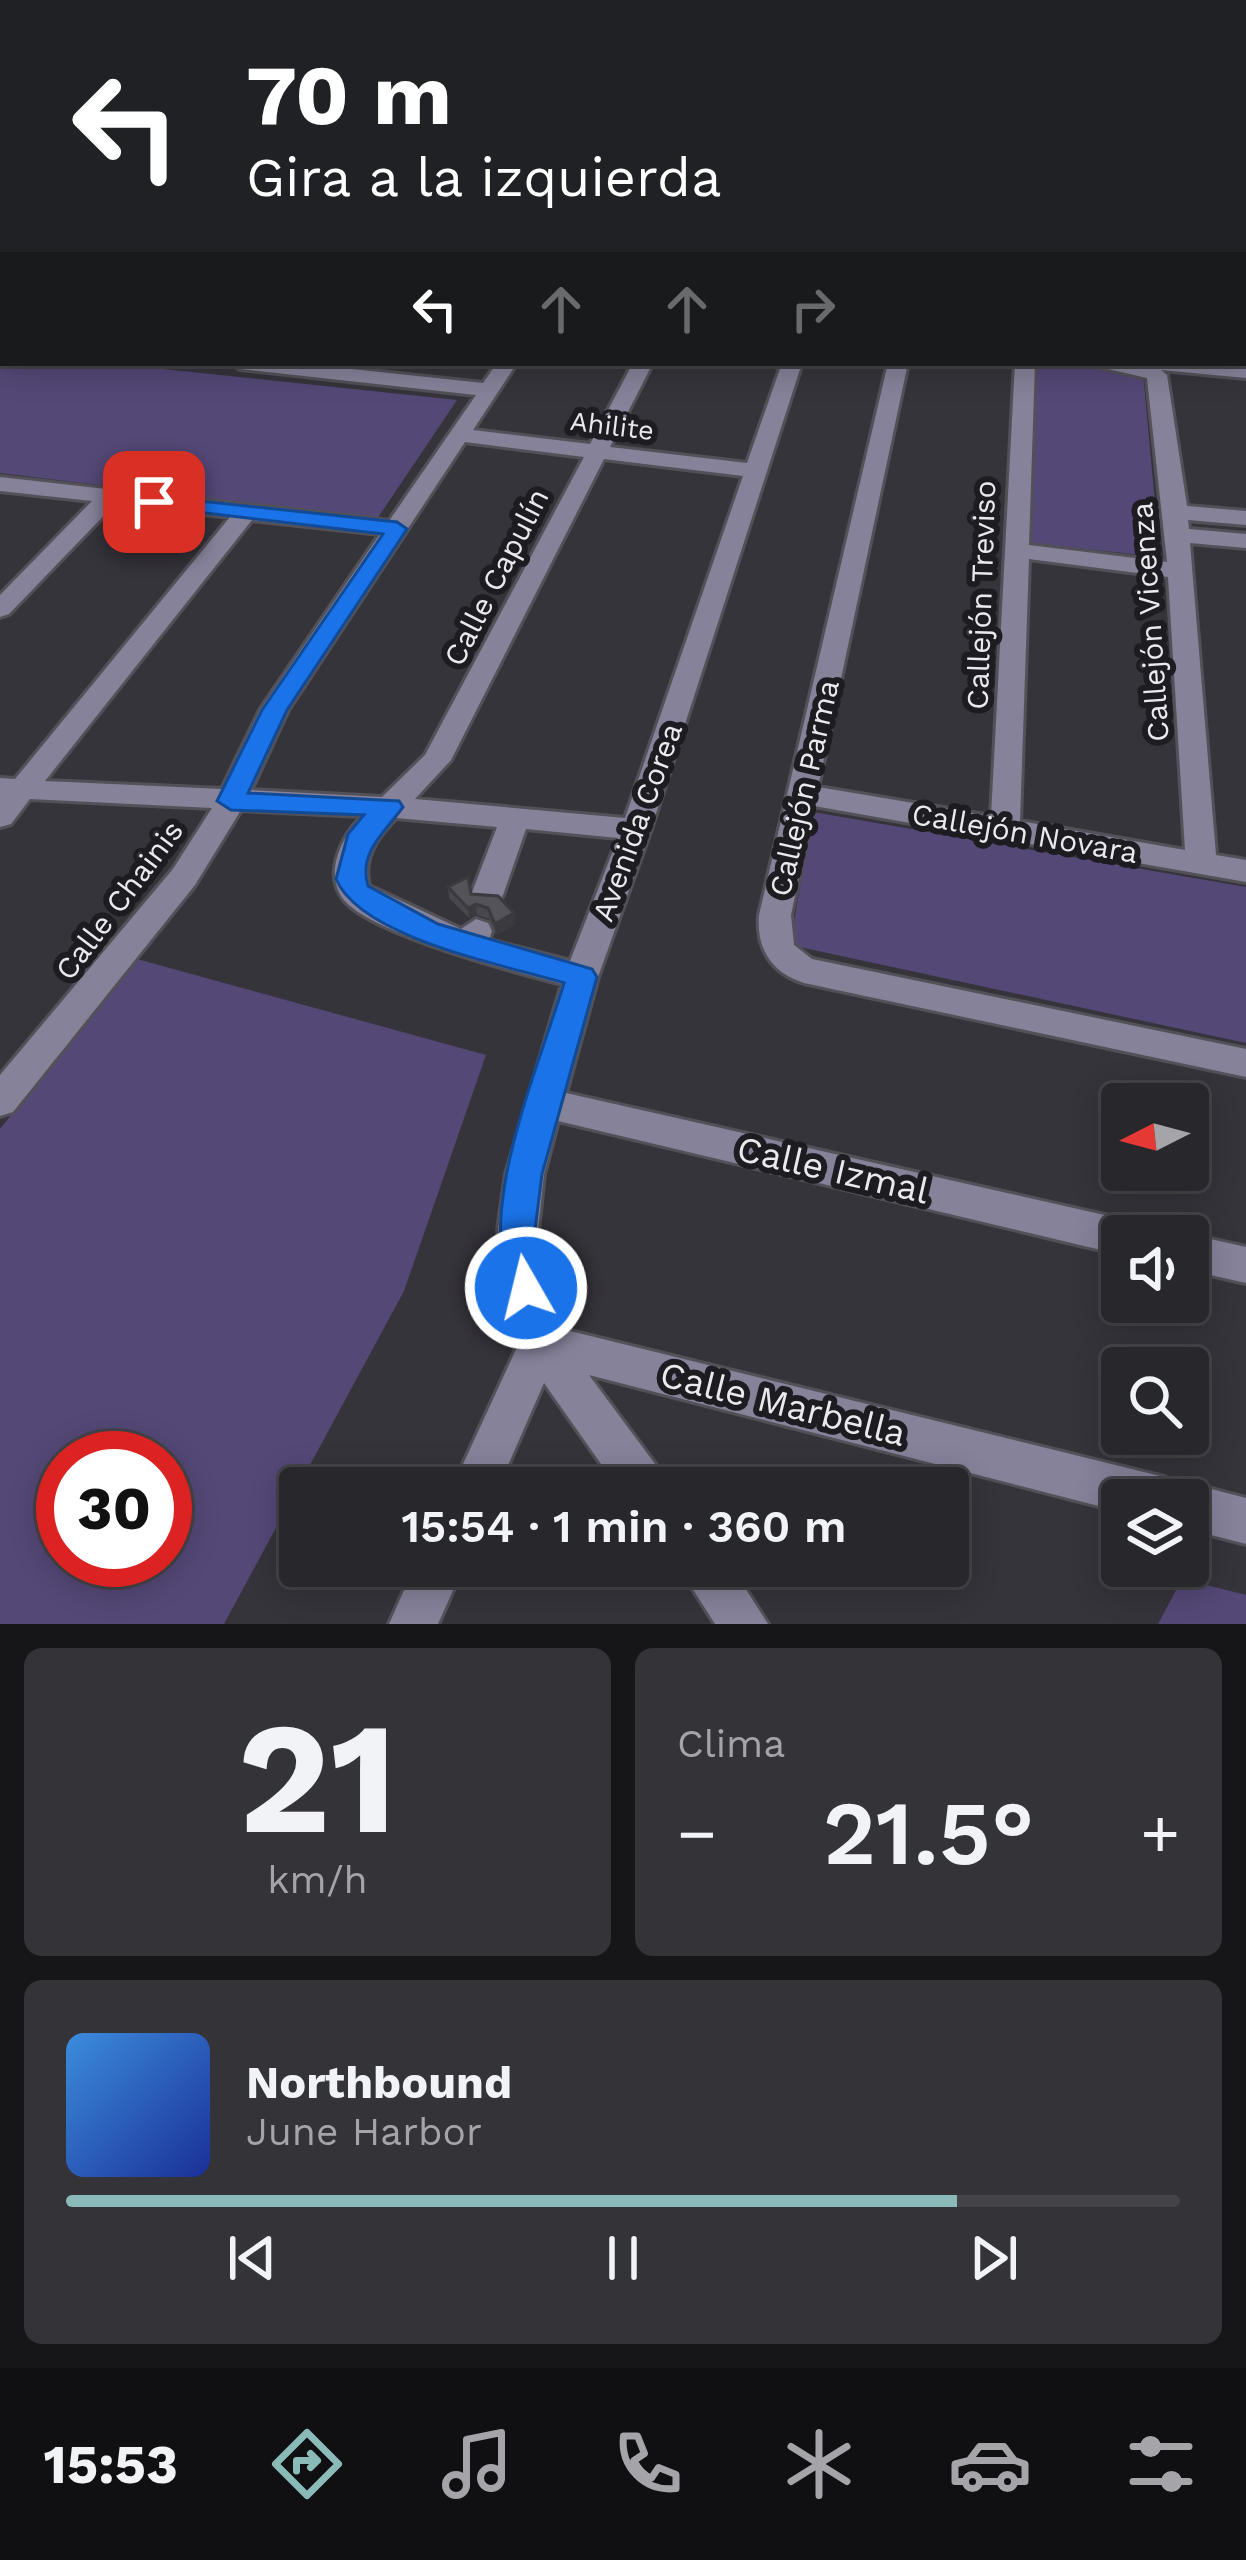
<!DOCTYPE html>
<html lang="es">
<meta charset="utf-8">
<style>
:root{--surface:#28272c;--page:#343338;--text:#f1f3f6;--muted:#a5a5a9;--line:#444448;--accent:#8bbbb9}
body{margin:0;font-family:"Work Sans",sans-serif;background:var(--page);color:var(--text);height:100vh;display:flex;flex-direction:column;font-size:45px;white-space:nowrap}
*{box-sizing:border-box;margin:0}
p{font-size:39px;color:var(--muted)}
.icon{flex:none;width:66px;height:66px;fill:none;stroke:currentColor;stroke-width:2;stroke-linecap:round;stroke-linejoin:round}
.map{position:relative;height:1624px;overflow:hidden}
.details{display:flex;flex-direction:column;gap:24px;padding:24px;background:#161518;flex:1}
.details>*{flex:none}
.banner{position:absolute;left:0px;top:0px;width:1248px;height:366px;box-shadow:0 6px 30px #0003,0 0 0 3px var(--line);background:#202124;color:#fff;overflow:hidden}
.needle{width:78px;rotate:264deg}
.tools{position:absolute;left:1101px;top:1083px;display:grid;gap:24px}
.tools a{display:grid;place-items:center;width:108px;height:108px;border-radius:12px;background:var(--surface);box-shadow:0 6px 30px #0003,0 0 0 3px var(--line);font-size:60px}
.speed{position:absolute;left:36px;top:1431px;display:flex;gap:24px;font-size:60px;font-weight:700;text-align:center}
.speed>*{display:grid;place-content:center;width:156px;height:156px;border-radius:50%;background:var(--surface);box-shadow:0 6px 30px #0003,0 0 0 3px var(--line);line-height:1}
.speed .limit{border:18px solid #d22;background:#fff;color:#111}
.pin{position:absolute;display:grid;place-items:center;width:102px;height:102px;color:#fff;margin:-51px;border-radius:24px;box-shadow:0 6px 18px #0006}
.me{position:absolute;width:132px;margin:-66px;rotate:352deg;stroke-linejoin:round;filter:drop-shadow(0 0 9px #0008)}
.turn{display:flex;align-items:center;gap:42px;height:252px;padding:0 48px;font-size:54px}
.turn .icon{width:156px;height:156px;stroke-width:2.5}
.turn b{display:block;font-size:84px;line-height:102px}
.lanes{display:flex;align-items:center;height:114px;padding:0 48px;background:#0003;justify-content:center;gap:60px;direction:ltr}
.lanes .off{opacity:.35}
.big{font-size:90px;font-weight:600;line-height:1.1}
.details .tile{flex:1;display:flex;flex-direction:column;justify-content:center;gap:18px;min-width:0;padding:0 42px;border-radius:18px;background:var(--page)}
.details .dial{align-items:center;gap:0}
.dial b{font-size:156px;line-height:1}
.song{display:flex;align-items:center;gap:36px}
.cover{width:144px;height:144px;border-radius:18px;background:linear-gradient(135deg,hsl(210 70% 55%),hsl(230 70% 35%))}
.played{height:12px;border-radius:6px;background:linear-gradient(90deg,var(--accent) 80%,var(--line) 80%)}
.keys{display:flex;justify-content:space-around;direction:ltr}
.heat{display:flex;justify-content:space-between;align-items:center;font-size:66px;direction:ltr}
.details .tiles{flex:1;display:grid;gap:24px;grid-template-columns:1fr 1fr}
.tile:last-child{grid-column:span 2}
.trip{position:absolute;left:279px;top:1467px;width:690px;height:120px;border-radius:12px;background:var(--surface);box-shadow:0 6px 30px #0003,0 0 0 3px var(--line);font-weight:600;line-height:120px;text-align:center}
.dock{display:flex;height:192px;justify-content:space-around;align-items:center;background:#101012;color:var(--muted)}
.dock .icon{width:84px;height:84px}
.dock .selected{color:var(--accent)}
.dock b{font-size:54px;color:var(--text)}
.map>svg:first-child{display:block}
</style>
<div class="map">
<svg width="1246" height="1624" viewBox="0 0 1246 1624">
<rect width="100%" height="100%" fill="#36343b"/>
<!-- green -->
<path fill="#544877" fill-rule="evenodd" d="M 0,352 L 3,363 L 106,363 L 457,400 L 377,519 L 0,473 Z
M 1035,363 L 1143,373 L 1160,557 L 1029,543 Z
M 813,812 L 1246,887 L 1246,1043 L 790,945 Z
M 137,959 L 486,1055 L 404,1291 L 224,1624 L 0,1624 L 0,1129 ZM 63,1458 L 165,1458 L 165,1560 L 63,1560 Z
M 1182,1579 L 1246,1595 L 1246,1624 L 1158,1624 Z"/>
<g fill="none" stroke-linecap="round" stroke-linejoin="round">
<!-- minor casing -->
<g stroke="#535158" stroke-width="6">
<path id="minor" d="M 0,0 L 10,0 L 0,5 Z
M 200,0 L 212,0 L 198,3 Z
M 299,0 L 311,0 L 297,3 Z
M 379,0 L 391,0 L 377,3 Z
M 458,0 L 470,0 L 457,3 Z
M 538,0 L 550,0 L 550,3 L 538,3 Z
M 617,0 L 629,0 L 630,3 L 618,3 Z
M 698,0 L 710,0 L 710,3 L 698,3 Z
M 776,0 L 788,0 L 789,3 L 777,3 Z
M 859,0 L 871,0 L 871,3 L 859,3 Z
M 929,0 L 941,0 L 943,3 L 931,3 Z
M 1245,19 L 1246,19 L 1246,27 L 1245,27 Z
M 3,37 L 3,45 L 0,46 L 0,38 Z
M 1245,41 L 1246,41 L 1246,49 L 1245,49 Z
M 1245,65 L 1246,65 L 1246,73 L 1245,73 Z
M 3,83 L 3,91 L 0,92 L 0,84 Z
M 1245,137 L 1246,137 L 1246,145 L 1245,145 Z
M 1245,163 L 1246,163 L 1246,173 L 1245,173 Z
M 0,166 L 3,166 L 3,176 L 0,176 Z
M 3,217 L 3,228 L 0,229 L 0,218 Z
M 3,322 L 3,336 L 0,337 L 0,323 Z
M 230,363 L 295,363 L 483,383 L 497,363 L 517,363 L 473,430 L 590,444 L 633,363 L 653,363 L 610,447 L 747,463 L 782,363 L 802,363 L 651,829 L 598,977 L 566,1093 L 1122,1219 L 1136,1225 L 1141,1236 L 1122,1236 L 1122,1255 L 558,1121 L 544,1174 L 538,1230 L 558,1328 L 1164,1477 L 1181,1486 L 1188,1483 L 1246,1498 L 1246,1544 L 1188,1529 L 1188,1500 L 1122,1500 L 1122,1512 L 589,1375 L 661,1472 L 668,1488 L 618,1488 L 544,1383 L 498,1488 L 452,1488 L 519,1343 L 498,1230 L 506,1174 L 562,984 C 516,972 372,934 344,900 C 323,874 342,835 363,816 L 241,810 L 195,885 L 13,1112 L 0,1116 L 0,1075 L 173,869 L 212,808 L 30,799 L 11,824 L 0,827 L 0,778 L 15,779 L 230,517 L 115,504 L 9,614 L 0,617 L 0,595 L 92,501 L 0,491 L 0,477 L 389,521 L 476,395 L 240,369 ZM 465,442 L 584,457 L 425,755 L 382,797 L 251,790 L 288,710 ZM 604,459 L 743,476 L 625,818 L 415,799 L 451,760 ZM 252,520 L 380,534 L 260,710 L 222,789 L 45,781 ZM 396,818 L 497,827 L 471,895 L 476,903 L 498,903 L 503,895 L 526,829 L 618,838 L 570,961 L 489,940 L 492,931 L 488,923 L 476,919 L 461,929 L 369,886 C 362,858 377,837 396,818 Z
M 888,363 L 908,363 L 818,787 L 991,816 L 1015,363 L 1035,363 L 1029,545 L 1167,562 L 1147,378 L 1082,363 L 1246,366 L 1246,378 L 1161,370 L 1167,375 L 1187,506 L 1246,511 L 1246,525 L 1188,520 L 1189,529 L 1246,534 L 1246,548 L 1190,543 L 1216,855 L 1246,860 L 1246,882 L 814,806 L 791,915 L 794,945 L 812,959 L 1246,1049 L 1246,1077 L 804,983 C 772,973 756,949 759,915 ZM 1029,559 L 1168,577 L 1185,850 L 1020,821 Z
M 1188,1234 L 1246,1247 L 1246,1283 L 1188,1270 L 1188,1236 L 1183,1236 Z
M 415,1566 L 464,1566 L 438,1624 L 389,1624 Z
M 678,1566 L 731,1566 L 768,1624 L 715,1624 Z"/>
</g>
<!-- minor -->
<use href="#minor" fill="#86829a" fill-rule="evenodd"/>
</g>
<!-- wall -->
<path fill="#48474d" d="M 448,887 L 514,913 L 515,924 L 496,935 L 489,919 L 477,915 L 469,918 L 449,898 Z"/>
<!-- shaded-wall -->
<path fill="#3b3a3f" d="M 476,904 L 477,915 L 469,918 L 468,908 Z
M 514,913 L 515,924 L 496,935 L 495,924 Z"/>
<!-- building -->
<path fill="#54535a" stroke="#3b3a3f" stroke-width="3" d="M 468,877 L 471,894 L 498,896 L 514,913 L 495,924 L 488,908 L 476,904 L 468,908 L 448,887 Z"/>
<!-- route -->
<path fill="#1a73e8" stroke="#114b97" stroke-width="3" d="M 154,496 L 397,522 L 407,529 L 287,710 L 248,793 L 399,801 L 403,807 C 385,832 358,852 368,886 L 438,924 L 592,969 L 597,977 L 542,1174 L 535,1230 L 544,1288 L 539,1300 L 526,1305 L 513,1300 C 473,1214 538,1070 564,983 C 505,965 361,938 336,879 L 348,834 L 364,815 L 231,810 L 217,801 L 262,710 L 383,534 L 147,506 L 147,497 Z"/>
<g text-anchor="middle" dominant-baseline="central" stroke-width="12" stroke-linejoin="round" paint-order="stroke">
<!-- far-street labels -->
<g font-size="27" fill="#eaeaee" stroke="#1d1c20">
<text transform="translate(612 426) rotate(7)">Ahilite</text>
</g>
<!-- street labels -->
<g font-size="30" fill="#eaeaee" stroke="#1d1c20">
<text transform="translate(496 577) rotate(-63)">Calle Capulín</text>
<text transform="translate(981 595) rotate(-88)">Callejón Treviso</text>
<text transform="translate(1150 622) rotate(-94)">Callejón Vicenza</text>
<text transform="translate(804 788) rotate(-77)">Callejón Parma</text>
<text transform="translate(637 822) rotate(-70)">Avenida Corea</text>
<text transform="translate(1025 833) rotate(10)">Callejón Novara</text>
<text transform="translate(119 900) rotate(-53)">Calle Chainis</text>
</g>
<!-- near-street labels -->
<g font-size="36" fill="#eaeaee" stroke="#1d1c20">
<text transform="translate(833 1170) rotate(13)">Calle Izmal</text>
<text transform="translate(783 1404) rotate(14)">Calle Marbella</text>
</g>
</g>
</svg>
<div class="tools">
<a><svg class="needle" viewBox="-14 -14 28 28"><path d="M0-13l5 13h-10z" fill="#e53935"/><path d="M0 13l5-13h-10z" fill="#a5a5a9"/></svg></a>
<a><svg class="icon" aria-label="sound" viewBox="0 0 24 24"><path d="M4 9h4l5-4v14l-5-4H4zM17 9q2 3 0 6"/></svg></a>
<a><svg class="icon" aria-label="search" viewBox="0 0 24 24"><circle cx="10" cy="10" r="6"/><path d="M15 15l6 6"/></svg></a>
<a><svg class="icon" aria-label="layers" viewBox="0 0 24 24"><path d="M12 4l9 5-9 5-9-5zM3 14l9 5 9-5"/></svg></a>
</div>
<div class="speed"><div class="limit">30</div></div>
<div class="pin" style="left:154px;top:502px;background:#d93025"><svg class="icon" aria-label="arrive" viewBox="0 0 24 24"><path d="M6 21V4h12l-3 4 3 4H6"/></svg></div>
<svg class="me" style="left:526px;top:1288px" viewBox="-20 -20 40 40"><circle r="17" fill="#1a73e8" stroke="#fff" stroke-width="3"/><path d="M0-11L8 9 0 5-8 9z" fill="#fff"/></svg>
<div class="trip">15:54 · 1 min · 360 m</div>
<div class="banner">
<div class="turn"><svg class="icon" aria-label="left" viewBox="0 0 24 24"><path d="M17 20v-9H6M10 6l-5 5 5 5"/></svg><div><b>70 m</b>Gira a la izquierda</div></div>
<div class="lanes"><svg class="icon" aria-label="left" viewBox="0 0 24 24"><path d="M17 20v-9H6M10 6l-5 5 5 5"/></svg><svg class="icon off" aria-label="ahead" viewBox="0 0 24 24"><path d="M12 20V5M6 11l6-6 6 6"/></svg><svg class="icon off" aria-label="ahead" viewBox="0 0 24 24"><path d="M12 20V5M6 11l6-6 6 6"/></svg><svg class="icon off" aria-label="right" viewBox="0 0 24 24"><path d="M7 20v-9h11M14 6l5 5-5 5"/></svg></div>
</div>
</div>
<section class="details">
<div class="tiles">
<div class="tile dial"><b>21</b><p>km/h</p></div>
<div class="tile"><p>Clima</p>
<div class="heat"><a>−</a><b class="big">21.5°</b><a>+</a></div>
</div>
<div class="tile">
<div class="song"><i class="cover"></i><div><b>Northbound</b><p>June Harbor</p></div></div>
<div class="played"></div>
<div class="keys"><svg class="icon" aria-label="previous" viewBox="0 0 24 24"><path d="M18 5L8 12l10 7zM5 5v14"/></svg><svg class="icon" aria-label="pause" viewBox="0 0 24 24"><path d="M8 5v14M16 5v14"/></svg><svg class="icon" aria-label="next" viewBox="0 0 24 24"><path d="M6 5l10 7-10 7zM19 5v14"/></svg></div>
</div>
</div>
</section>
<nav class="dock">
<b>15:53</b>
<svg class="icon selected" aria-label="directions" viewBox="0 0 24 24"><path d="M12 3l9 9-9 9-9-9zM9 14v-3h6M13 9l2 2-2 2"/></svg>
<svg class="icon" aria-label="music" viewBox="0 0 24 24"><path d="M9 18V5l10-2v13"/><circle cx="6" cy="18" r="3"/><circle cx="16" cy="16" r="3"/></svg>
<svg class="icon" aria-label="phone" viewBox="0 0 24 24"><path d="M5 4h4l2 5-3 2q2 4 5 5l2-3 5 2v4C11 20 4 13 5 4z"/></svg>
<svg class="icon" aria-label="climate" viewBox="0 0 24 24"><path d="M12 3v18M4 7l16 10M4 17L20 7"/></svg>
<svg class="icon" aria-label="car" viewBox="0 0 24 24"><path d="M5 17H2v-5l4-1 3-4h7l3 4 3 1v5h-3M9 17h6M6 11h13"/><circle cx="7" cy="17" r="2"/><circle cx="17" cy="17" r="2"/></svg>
<svg class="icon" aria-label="filters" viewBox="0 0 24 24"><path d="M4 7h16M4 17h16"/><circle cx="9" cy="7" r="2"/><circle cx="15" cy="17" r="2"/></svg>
</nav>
